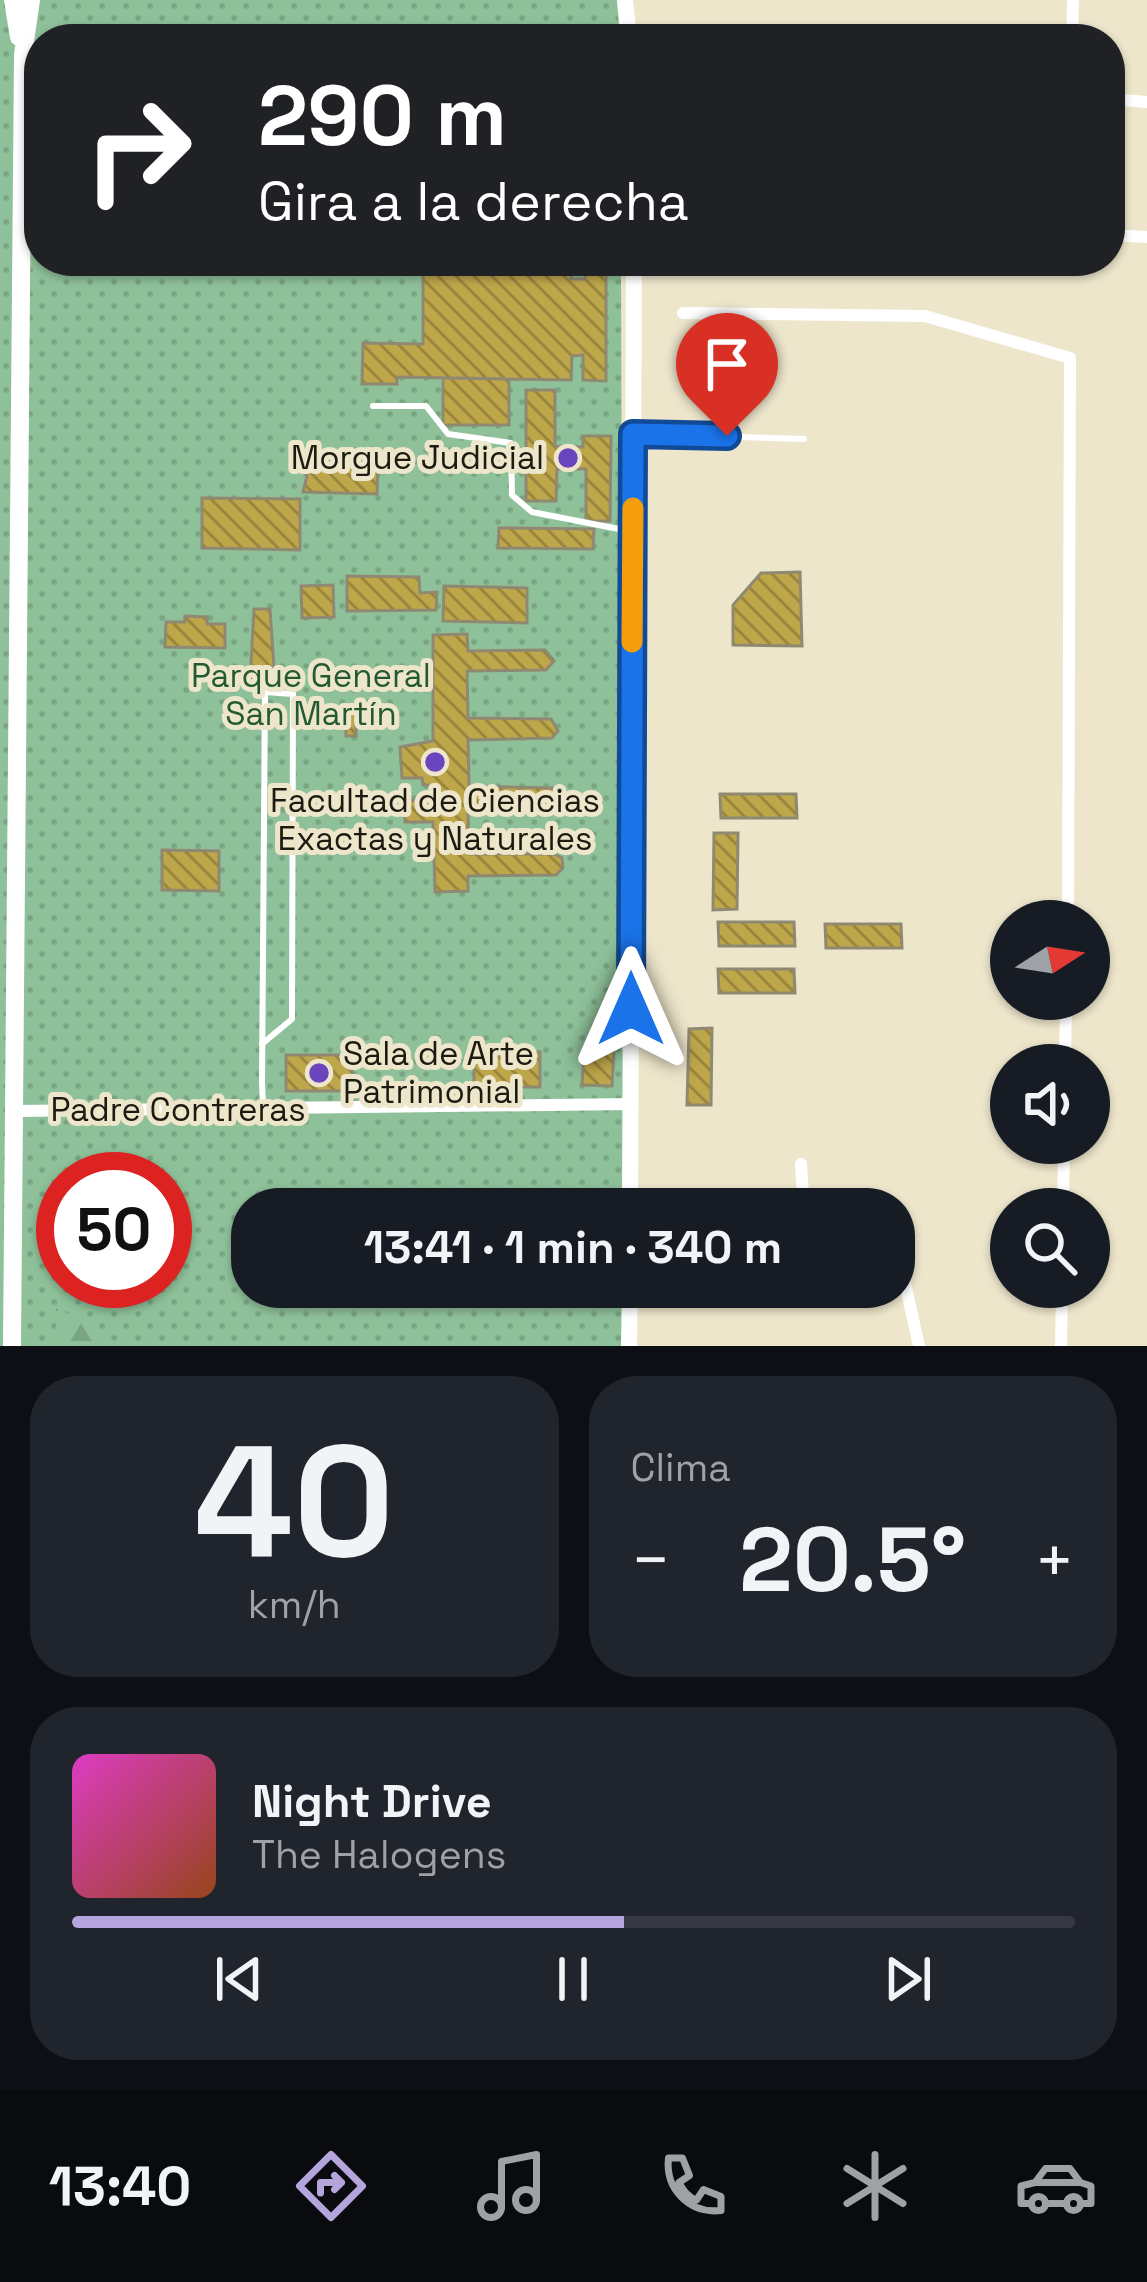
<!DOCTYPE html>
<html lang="es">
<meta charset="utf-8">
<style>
:root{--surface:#171b24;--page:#20242c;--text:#f1f3f6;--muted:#9ea1a6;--line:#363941;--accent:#b4a5dd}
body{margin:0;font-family:"Space Grotesk",sans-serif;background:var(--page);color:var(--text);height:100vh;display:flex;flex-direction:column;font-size:45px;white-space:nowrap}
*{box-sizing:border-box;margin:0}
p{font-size:39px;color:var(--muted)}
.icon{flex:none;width:66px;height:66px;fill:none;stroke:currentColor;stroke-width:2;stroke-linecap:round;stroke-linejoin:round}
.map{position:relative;height:1346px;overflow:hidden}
.details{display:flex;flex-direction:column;gap:30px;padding:30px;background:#0d0f14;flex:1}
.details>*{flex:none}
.hud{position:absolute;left:24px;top:24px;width:1101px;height:252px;border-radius:48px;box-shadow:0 3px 9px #0004;background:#202124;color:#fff;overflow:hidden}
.needle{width:78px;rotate:78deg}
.buttons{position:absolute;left:990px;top:900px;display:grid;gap:24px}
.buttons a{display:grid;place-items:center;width:120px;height:120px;border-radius:50%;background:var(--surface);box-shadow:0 3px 9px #0004;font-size:60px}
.speed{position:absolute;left:36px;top:1152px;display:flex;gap:24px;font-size:60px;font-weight:700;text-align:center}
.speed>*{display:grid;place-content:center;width:156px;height:156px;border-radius:50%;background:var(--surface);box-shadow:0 3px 9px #0004;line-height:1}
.speed .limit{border:18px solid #d22;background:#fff;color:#111}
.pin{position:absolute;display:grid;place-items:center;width:102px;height:102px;color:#fff;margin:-123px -51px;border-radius:50% 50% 50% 0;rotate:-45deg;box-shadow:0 0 12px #0007}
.pin .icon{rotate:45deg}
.me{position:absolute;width:132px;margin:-66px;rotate:0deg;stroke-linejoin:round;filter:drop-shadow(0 0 9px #0008)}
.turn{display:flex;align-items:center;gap:42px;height:252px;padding:0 36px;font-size:54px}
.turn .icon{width:156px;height:156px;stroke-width:2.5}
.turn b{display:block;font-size:84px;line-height:102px}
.big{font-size:90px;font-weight:700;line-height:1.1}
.details .card{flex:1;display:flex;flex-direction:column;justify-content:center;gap:18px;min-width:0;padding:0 42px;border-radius:48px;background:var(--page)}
.details .dial{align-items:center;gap:0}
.dial b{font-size:156px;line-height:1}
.song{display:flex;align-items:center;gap:36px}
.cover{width:144px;height:144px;border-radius:18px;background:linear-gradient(135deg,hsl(310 70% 55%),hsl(20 70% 35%))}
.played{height:12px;border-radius:6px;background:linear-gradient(90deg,var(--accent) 55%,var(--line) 55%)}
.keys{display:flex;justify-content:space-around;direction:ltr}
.heat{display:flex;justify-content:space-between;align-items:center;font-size:66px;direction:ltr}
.details .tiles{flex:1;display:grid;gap:30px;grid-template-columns:1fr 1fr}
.card:last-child{grid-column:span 2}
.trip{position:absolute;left:231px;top:1188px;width:684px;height:120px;border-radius:48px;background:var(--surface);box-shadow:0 3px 9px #0004;font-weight:700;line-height:120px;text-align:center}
.tabs{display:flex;height:192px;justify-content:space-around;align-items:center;background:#090b0e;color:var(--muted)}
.tabs .icon{width:84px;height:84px}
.tabs .active{color:var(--accent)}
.tabs b{font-size:54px;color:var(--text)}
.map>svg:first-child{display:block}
</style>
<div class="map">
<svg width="1147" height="1346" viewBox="0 0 1147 1346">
<defs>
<pattern id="grass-dots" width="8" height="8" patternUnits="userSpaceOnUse" patternTransform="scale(3)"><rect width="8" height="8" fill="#8ec199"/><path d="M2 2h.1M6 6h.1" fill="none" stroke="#7aa583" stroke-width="1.8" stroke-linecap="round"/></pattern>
<pattern id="forest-firs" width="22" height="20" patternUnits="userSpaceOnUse" patternTransform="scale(3)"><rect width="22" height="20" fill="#8ec199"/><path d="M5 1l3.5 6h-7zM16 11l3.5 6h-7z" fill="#7aa583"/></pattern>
<pattern id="building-back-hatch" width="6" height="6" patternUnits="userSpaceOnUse" patternTransform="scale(3)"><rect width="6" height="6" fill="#bea64b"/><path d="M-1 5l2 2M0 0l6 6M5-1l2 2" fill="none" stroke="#9a863d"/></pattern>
</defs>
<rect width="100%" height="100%" fill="#ede6cb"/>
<!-- grass -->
<path fill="url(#grass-dots)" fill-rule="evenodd" d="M 0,0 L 617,0 L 620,39 L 39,39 L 39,261 L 621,261 L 624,1209 L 252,1209 L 252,1287 L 623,1287 L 622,1346 L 0,1346 ZM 63,1179 L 165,1179 L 165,1281 L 63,1281 Z"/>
<!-- forest -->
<path fill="url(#forest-firs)" d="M 56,1308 L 90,1324 L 121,1346 L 56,1346 Z"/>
<!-- building -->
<path fill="url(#building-back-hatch)" stroke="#908971" stroke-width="3" d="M 423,261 L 571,261 L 571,279 L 585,279 L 585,261 L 606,261 L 606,381 L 583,380 L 583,355 L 572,356 L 571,380 L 397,377 L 397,384 L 362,384 L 363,343 L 423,344 Z
M 443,378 L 509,379 L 509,425 L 443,425 Z
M 526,390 L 555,390 L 555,446 L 583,447 L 583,436 L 611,436 L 610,521 L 586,521 L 586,469 L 557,469 L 556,501 L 526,501 Z
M 311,460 L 378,463 L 377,494 L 303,492 Z
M 202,498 L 300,499 L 300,550 L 202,548 Z
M 499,528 L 594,529 L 593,549 L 498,548 Z
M 800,572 L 802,646 L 733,645 L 733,605 L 761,573 Z
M 347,576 L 419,577 L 420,593 L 437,592 L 436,610 L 347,611 Z
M 333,585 L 334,617 L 302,618 L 301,586 Z
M 444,586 L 527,588 L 527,623 L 443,621 Z
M 254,609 L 270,609 L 275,682 L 250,682 Z
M 185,616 L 207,617 L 207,624 L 225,624 L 225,648 L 165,647 L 166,622 L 185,622 Z
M 467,634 L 468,651 L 545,650 L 554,661 L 546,670 L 467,671 L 468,718 L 551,719 L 558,731 L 552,738 L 468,740 L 469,786 L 552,788 L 559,799 L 553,807 L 468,808 L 469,854 L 554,854 L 562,858 L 563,868 L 556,875 L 468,876 L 468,891 L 435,892 L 433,822 L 405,822 L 404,801 L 433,800 L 433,785 L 423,785 L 422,778 L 402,778 L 400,747 L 433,741 L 433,635 Z
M 346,708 L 356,708 L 356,736 L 346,736 Z
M 720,794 L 796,794 L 797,818 L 721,818 Z
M 714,833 L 738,833 L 737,909 L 713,910 Z
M 162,850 L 219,851 L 219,891 L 162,890 Z
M 718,922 L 794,922 L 795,946 L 719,946 Z
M 825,924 L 901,924 L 902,948 L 826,948 Z
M 718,969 L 794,969 L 795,993 L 719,993 Z
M 712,1028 L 711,1105 L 687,1105 L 689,1029 Z
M 584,1049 L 614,1051 L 612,1086 L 582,1085 Z
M 474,1051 L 540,1052 L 540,1087 L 474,1087 Z
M 286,1055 L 352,1055 L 352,1091 L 286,1091 Z"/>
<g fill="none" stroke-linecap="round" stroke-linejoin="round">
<!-- lane -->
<path stroke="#fff" stroke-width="6" d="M 373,406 L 426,406 L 448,434 L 511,443 L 512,495 L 532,512 L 629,531
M 637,434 L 804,439
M 262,1044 L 292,1019 L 293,694 L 265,692 L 262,1082 L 263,1106"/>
<!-- street -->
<path stroke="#fff" stroke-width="12" d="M 1072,39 L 1073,0
M 1110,99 L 1147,102
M 1110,235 L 1147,237
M 683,313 L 925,316 L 1070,358 L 1068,921
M 1065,1065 L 1066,999
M 14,1111 L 630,1104
M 801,1164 L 804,1209
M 1063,1209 L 1064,1143
M 894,1280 L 905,1283 L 919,1346
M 1061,1346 L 1062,1287"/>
<!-- secondary -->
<path stroke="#fff" stroke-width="16" d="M 625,0 L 629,39
M 630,1209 L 634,261
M 629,1346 L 630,1287"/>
<!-- primary -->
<path stroke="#fff" stroke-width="18" d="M 13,0 L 19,37
M 12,1346 L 23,55 L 31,0"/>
</g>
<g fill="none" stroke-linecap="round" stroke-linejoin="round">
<!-- route casing -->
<g stroke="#114b97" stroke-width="30">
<path id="route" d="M 631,1009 L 633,434 L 727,436"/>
</g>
<!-- route -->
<use href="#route" stroke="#1a73e8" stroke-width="21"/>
<!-- slow -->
<path stroke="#f59e0b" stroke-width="21" d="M 632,642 L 633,508"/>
</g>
<!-- markers -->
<g fill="#6a45be" stroke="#ede6cb" stroke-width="4.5">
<circle cx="568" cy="458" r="12"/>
<circle cx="435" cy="762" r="12"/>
<circle cx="319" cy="1073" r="12"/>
</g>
<g text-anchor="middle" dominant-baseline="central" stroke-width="10" stroke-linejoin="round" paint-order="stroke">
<!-- poi labels -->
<g font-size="33" fill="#1d1b11" stroke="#ede6cb" text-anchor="end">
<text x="544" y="458">Morgue Judicial</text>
<text x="435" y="801" text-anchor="middle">Facultad de Ciencias<tspan x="435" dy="38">Exactas y Naturales</tspan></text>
<text x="343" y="1054" text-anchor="start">Sala de Arte<tspan x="343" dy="38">Patrimonial</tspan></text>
</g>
<!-- park labels -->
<g font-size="33" fill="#235a33" stroke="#ede6cb">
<text x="311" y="676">Parque General<tspan x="311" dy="38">San Martín</tspan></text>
</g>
<!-- street labels -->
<g font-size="33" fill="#1d1b11" stroke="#ede6cb">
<text x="178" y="1110">Padre Contreras</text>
</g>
</g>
</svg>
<div class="buttons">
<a><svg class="needle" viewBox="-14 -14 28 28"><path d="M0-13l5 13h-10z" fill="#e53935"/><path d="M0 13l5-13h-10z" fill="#9ea1a6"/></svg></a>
<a><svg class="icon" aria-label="sound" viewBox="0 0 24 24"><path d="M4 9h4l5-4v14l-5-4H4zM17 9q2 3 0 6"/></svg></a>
<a><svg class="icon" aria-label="search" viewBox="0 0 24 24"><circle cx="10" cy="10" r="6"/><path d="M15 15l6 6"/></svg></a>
</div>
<div class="speed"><div class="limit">50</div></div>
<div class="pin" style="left:727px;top:436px;background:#d93025"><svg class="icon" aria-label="arrive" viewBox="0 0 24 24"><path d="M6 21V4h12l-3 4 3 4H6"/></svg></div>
<svg class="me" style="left:631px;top:1009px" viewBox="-20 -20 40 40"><path d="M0-17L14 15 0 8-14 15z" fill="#1a73e8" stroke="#fff" stroke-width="4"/></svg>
<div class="trip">13:41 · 1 min · 340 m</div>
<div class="hud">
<div class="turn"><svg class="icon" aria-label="right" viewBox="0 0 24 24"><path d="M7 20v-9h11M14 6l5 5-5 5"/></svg><div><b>290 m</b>Gira a la derecha</div></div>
</div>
</div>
<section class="details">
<div class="tiles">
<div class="card dial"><b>40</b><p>km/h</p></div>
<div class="card"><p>Clima</p>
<div class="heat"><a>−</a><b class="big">20.5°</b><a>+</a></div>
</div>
<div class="card">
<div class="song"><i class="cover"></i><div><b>Night Drive</b><p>The Halogens</p></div></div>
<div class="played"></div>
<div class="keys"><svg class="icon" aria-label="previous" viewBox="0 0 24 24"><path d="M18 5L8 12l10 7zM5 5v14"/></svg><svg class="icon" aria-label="pause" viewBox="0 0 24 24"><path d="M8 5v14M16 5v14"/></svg><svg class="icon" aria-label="next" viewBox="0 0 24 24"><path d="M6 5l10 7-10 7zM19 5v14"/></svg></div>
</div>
</div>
</section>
<nav class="tabs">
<b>13:40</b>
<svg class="icon active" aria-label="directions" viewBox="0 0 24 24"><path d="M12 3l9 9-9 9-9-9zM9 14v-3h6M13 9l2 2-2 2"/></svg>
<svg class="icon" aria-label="music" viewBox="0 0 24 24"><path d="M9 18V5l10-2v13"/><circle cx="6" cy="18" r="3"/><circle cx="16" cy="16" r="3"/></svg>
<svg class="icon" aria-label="phone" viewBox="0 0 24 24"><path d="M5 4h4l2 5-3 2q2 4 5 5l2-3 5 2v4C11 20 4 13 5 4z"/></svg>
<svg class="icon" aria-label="climate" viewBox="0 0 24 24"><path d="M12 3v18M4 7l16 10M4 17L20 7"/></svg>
<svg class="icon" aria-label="car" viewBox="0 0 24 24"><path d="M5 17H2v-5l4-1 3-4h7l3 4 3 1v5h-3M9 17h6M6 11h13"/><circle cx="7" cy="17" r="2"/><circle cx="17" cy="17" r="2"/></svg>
</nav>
